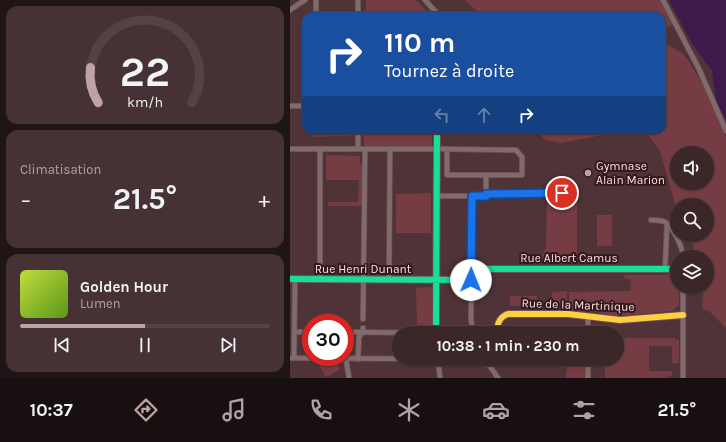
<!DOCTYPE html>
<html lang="fr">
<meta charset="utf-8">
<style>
:root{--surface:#3b2628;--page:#463234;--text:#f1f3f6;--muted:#aca5a8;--line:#544345;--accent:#bea2a4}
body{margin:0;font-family:Karla,sans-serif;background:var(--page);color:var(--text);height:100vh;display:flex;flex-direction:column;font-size:15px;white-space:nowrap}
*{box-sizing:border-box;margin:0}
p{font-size:13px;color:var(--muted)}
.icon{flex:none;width:22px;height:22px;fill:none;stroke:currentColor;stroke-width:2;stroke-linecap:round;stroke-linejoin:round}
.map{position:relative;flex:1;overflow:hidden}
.details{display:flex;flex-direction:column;gap:6px;padding:6px;background:#201516;width:290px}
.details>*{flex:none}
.guide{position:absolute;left:12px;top:12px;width:364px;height:122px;border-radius:12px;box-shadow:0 1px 3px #0004,0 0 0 1px var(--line);background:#1a4fa0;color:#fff;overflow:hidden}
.controls{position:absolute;left:380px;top:146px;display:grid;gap:8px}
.controls a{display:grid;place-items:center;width:44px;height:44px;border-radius:50%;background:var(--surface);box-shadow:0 1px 3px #0004,0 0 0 1px var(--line);font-size:20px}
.speed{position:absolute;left:12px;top:314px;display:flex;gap:8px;font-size:20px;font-weight:700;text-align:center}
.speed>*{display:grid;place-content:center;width:52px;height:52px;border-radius:50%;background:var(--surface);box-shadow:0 1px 3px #0004,0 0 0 1px var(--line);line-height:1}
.speed .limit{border:6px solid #d22;background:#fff;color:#111}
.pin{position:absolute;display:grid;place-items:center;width:34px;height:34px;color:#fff;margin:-17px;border:2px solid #fff;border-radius:50%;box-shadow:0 1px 4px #0007}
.me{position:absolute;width:44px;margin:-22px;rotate:1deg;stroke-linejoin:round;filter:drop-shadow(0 0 3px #0008)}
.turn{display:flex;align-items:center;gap:14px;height:84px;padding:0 16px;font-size:18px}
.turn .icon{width:52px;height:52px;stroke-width:2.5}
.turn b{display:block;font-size:28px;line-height:34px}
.lanes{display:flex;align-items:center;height:38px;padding:0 16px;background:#0003;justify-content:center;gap:20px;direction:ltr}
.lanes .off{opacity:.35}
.big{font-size:30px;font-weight:700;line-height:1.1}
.details .tile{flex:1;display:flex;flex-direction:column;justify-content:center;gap:6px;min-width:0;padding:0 14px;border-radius:12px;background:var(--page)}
.details .dial{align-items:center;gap:0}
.dial svg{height:104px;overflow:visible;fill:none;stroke:var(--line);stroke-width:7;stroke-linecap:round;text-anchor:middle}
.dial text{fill:var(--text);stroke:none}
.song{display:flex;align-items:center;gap:12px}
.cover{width:48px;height:48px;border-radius:6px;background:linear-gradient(135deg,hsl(70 70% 55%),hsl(90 70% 35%))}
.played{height:4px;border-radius:2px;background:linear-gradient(90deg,var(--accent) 50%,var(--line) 50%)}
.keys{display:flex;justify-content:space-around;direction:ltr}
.heat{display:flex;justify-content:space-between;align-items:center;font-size:22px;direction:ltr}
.trip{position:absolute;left:102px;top:326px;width:232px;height:40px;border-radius:20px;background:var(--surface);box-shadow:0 1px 3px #0004,0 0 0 1px var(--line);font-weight:700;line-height:40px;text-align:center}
.menu{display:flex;height:64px;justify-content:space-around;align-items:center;background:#180f10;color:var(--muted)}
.menu .icon{width:28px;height:28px}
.menu .active{color:var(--accent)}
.menu b{font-size:18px;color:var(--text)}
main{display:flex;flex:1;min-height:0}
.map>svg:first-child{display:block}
</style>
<main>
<section class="details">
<div class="tile dial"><svg viewBox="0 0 100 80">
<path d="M14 69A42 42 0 1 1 86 69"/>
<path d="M14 69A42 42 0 0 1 8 42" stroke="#bea2a4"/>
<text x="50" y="56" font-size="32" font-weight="700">22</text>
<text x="50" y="72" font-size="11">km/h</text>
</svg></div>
<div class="tile"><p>Climatisation</p>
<div class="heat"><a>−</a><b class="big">21.5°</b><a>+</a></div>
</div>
<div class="tile">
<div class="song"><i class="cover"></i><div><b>Golden Hour</b><p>Lumen</p></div></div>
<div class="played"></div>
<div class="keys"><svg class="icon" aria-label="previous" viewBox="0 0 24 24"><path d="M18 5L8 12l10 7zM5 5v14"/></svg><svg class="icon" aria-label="pause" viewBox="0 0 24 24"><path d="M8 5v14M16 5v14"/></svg><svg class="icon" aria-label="next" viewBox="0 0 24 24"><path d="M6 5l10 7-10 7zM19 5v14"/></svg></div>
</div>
</section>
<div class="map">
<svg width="436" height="378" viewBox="0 0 436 378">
<rect width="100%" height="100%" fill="#4f3336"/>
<!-- green -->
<path fill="#753c43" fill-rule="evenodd" d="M 76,0 L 126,0 L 141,16 L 76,16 Z
M 175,0 L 371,0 L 383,25 L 372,30 L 372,16 L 192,16 Z
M 372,41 L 381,47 L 391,52 L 398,60 L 416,90 L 436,137 L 436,328 L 418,310 L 414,310 L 412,306 L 414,287 L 417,287 L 417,257 L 407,257 L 399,235 L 417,235 L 417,205 L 387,205 L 387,211 L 370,151 L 357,134 L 352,130 L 372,130 ZM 387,153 L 417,153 L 417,183 L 387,183 Z
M 22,130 L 61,130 L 61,136 L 23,137 Z
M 74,130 L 142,130 L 142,147 L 74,147 Z
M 244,130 L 339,130 L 271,143 L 256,140 Z
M 36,155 L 70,156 L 70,165 L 75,165 L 74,206 L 38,206 L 38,202 L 68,202 L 69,180 L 36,180 Z
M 141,193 L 141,233 L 106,233 L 106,194 Z
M 257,195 L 287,196 L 287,260 L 249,261 L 256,248 Z
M 307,215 L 322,215 L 322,246 L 307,246 Z
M 381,270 L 387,272 L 387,287 L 389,287 L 389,306 L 386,307 L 383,311 L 327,316 L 305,312 L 295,312 L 281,309 L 281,307 L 279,306 L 279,292 C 300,292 320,291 340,291 L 341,279 L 336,279 L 334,277 L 334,275 L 377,275 Z
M 141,287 L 142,290 L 142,326 L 140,328 L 127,328 L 126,288 Z
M 277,291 L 277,305 L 262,305 L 262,292 Z
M 220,296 L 231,296 L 231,306 L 220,306 Z
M 233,296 L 247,296 L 247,306 L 233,306 Z
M 303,324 L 325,328 L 325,333 L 301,333 L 301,327 Z
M 327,338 L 385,338 L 385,340 L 389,340 L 389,363 L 382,363 L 382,346 L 359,346 L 359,371 L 382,371 L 382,376 L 377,377 L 377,378 L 315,378 L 315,359 L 327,359 Z
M 276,362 L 295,363 L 295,378 L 275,378 L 277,370 Z
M 28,363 L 49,363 L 49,370 L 36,377 Z"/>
<!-- water -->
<path fill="#3d1a4b" d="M 379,0 L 436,0 L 436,120 L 426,100 L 422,71 L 401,42 Z"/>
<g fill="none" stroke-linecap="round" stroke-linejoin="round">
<!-- street casing -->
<g stroke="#6a5255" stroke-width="6">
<path id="street" d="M 135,0 L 145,11 L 148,16
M 373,0 L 409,69 L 436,131
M 0,10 L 15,0
M 26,16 L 26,0
M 68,16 L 68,0
M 0,106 L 16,106
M 68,130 L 68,149
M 0,149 L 147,149
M 152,149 L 226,150 L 232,157 L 232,175 L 196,175 L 196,191
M 157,149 L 157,175 L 196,175
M 147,196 L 196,196 L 196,193 L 283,193
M 182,196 L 181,319 L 183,333
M 361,220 C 366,220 371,220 375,222 C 383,227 393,248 393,257
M 375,269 L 377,224
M 30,279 L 30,149
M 99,280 L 100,149
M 298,317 L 298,333
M 73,319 L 75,149
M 5,332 L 21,332
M 55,332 L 146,333
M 0,358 L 148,359
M 4,358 L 5,279
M 56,359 L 59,378
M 68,359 L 69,337 L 73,332 L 73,328
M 148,359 L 150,378
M 195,359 L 208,378
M 200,367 L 205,362 L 207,359
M 298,378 L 298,359
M 393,378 L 393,287"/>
</g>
<!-- fast casing -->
<g stroke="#6a5255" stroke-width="8">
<path id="fast" d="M 182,269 L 387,269
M 0,279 L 181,280
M 146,333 L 147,130"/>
</g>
<!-- slow casing -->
<g stroke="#6a5255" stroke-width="8">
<path id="slow" d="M 207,333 C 207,324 209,317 218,314 L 278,314 L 330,320 L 393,315"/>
</g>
<!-- street -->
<use href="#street" stroke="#816a6c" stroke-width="4.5"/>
<!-- fast -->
<use href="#fast" stroke="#16e098" stroke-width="6"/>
<!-- slow -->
<use href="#slow" stroke="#ffcf43" stroke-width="6"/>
</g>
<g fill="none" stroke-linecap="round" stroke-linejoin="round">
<!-- route casing -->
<g stroke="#114b97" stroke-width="10">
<path id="route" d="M 181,280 L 182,196 L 196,196 L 196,194 L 272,193"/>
</g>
<!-- route -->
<use href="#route" stroke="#1a73e8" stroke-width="7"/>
</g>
<!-- markers -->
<circle fill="#bea2a4" stroke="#32191b" stroke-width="1.5" cx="298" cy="173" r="4"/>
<g text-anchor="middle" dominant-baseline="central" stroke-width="4" stroke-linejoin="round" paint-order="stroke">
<!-- poi labels -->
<g font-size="12" fill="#fadddf" stroke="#32191b" text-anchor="start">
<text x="306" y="166">Gymnase<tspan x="306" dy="14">Alain Marion</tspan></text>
</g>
<!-- street labels -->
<g font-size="12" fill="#fadddf" stroke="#32191b">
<text x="279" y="258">Rue Albert Camus</text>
<text x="73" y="269">Rue Henri Dunant</text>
<text transform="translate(288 305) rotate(2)">Rue de la Martinique</text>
</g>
</g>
</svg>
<div class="controls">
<a><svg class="icon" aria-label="sound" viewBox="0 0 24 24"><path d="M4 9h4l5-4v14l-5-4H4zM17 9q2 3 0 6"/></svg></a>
<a><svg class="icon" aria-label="search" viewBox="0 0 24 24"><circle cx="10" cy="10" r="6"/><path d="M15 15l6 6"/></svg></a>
<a><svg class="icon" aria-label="layers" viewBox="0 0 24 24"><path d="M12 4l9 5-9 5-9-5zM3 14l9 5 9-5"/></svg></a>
</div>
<div class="speed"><div class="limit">30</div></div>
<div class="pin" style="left:272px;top:193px;background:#d93025"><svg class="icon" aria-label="arrive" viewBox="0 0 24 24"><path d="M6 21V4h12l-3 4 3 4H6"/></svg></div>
<svg class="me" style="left:181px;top:280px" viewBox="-20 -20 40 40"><circle r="19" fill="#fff"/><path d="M0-13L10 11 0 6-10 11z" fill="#1a73e8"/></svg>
<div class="trip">10:38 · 1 min · 230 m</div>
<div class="guide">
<div class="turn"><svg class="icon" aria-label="right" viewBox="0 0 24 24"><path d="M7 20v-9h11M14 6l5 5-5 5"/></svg><div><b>110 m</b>Tournez à droite</div></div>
<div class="lanes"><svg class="icon off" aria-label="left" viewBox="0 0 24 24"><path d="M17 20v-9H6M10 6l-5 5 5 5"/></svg><svg class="icon off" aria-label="ahead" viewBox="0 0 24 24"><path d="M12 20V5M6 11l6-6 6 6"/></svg><svg class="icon" aria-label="right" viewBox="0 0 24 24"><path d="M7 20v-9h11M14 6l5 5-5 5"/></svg></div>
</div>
</div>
</main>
<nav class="menu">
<b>10:37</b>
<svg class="icon active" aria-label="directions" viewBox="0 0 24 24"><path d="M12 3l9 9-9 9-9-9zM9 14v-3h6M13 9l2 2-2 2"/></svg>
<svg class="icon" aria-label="music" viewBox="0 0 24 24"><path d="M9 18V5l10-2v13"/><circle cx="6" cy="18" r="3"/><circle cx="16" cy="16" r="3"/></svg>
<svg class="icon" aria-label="phone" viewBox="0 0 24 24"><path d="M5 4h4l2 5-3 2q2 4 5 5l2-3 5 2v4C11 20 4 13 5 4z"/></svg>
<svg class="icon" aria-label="climate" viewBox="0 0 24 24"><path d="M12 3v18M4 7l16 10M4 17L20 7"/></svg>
<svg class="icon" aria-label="car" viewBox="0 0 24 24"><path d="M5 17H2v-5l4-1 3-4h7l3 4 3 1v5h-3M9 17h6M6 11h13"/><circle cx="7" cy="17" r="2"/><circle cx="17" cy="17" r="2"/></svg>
<svg class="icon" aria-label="filters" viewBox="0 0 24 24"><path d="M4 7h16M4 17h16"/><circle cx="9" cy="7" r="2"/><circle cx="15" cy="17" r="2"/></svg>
<b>21.5°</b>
</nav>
